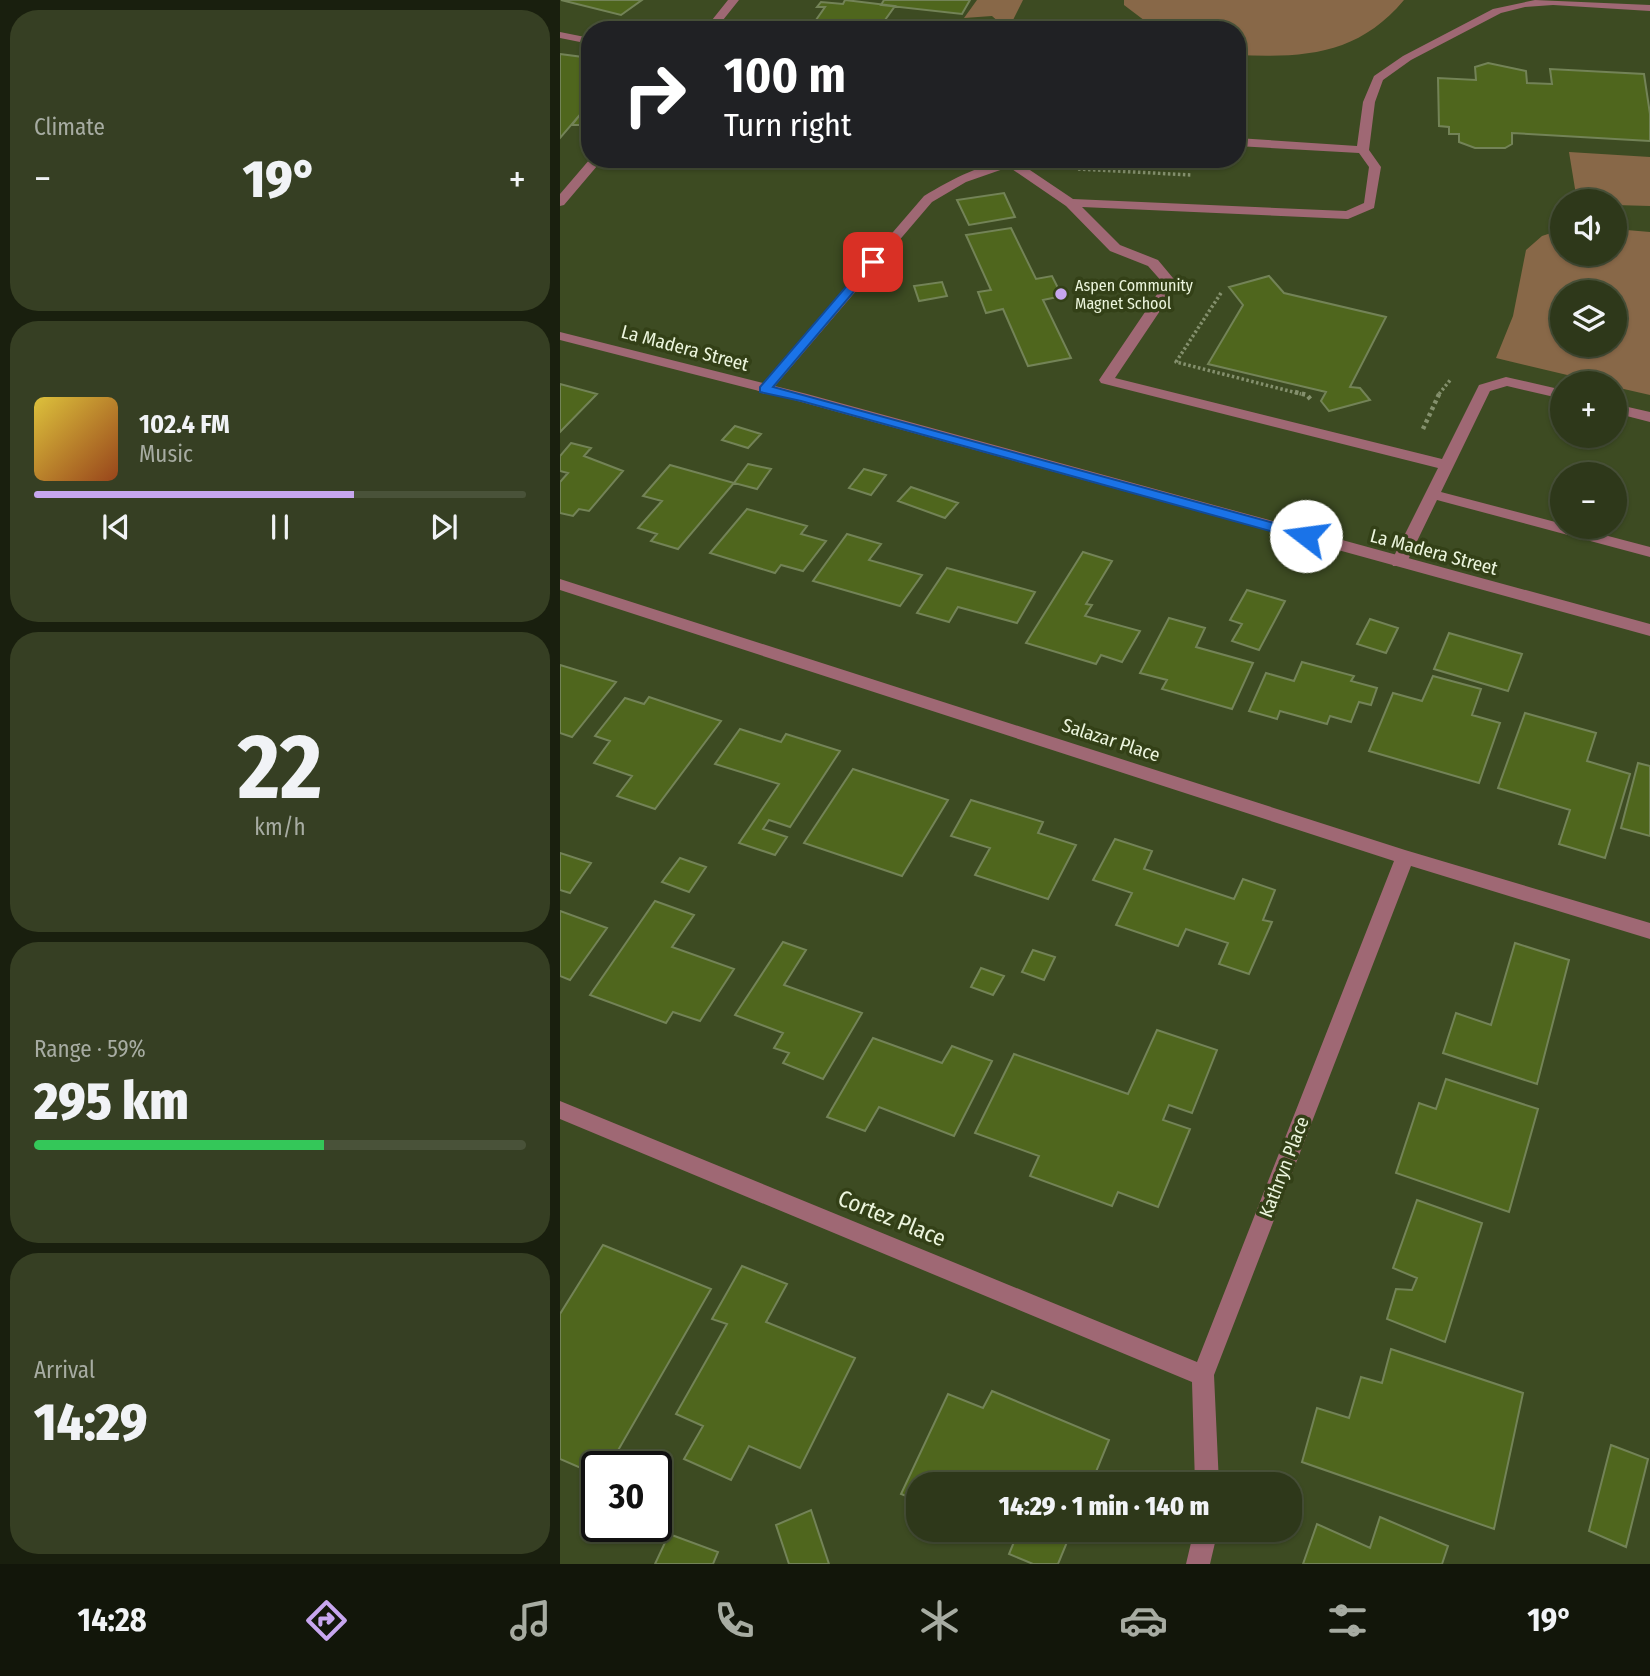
<!DOCTYPE html>
<meta charset="utf-8">
<style>
:root{--surface:#2e381a;--page:#363f23;--text:#f1f3f6;--muted:#a7aca2;--line:#495239;--accent:#c7a6ef}
body{margin:0;font-family:"Fira Sans Condensed",sans-serif;background:var(--page);color:var(--text);height:100vh;display:flex;flex-direction:column;font-size:26px;white-space:nowrap}
*{box-sizing:border-box;margin:0}
p{font-size:23px;color:var(--muted)}
.icon{flex:none;width:38px;height:38px;fill:none;stroke:currentColor;stroke-width:2;stroke-linecap:round;stroke-linejoin:round}
.map{position:relative;flex:1;overflow:hidden}
.drawer{display:flex;flex-direction:column;gap:10px;padding:10px;background:#191f0e;width:560px}
.drawer>*{flex:none}
.top-card{position:absolute;left:21px;top:21px;width:665px;height:147px;border-radius:28px;box-shadow:0 2px 5px #0004,0 0 0 2px var(--line);background:#202124;color:#fff;overflow:hidden}
.controls{position:absolute;left:990px;top:189px;display:grid;gap:14px}
.controls a{display:grid;place-items:center;width:77px;height:77px;border-radius:50%;background:var(--surface);box-shadow:0 2px 5px #0004,0 0 0 2px var(--line);font-size:35px}
.speed{position:absolute;left:21px;top:1451px;display:flex;gap:14px;font-size:35px;font-weight:700;text-align:center}
.speed>*{display:grid;place-content:center;width:91px;height:91px;border-radius:50%;background:var(--surface);box-shadow:0 2px 5px #0004,0 0 0 2px var(--line);line-height:1}
.speed .limit{border:4px solid #111;border-radius:10px;background:#fff;color:#111}
.pin{position:absolute;display:grid;place-items:center;width:60px;height:60px;color:#fff;margin:-30px;border-radius:14px;box-shadow:0 4px 10px #0006}
.me{position:absolute;width:77px;margin:-38px;rotate:285deg;stroke-linejoin:round;filter:drop-shadow(0 0 5px #0008)}
.turn{display:flex;align-items:center;gap:24px;height:147px;padding:0 28px;font-size:32px}
.turn .icon{width:91px;height:91px;stroke-width:2.5}
.turn b{display:block;font-size:49px;line-height:60px}
.big{font-size:52px;font-weight:800;line-height:1.1}
.drawer .card{flex:1;display:flex;flex-direction:column;justify-content:center;gap:10px;min-width:0;padding:0 24px;border-radius:28px;background:var(--page)}
.drawer .dial{align-items:center;gap:0}
.dial b{font-size:91px;line-height:1}
.song{display:flex;align-items:center;gap:21px}
.cover{width:84px;height:84px;border-radius:10px;background:linear-gradient(135deg,hsl(50 70% 55%),hsl(20 70% 35%))}
.played{height:7px;border-radius:4px;background:linear-gradient(90deg,var(--accent) 65%,var(--line) 65%)}
.keys{display:flex;justify-content:space-around;direction:ltr}
.heat{display:flex;justify-content:space-between;align-items:center;font-size:38px;direction:ltr}
.charge{height:10px;border-radius:5px;background:linear-gradient(90deg,#34c759 59%,var(--line) 0)}
.trip{position:absolute;left:346px;top:1472px;width:396px;height:70px;border-radius:28px;background:var(--surface);box-shadow:0 2px 5px #0004,0 0 0 2px var(--line);font-weight:800;line-height:70px;text-align:center}
.dock{display:flex;height:112px;justify-content:space-around;align-items:center;background:#12160a;color:var(--muted)}
.dock .icon{width:49px;height:49px}
.dock .current{color:var(--accent)}
.dock b{font-size:32px;color:var(--text)}
main{display:flex;flex:1;min-height:0}
.map>svg:first-child{display:block}
</style>
<main>
<section class="drawer">
<div class="card"><p>Climate</p>
<div class="heat"><a>−</a><b class="big">19°</b><a>+</a></div>
</div>
<div class="card">
<div class="song"><i class="cover"></i><div><b>102.4 FM</b><p>Music</p></div></div>
<div class="played"></div>
<div class="keys"><svg class="icon" aria-label="previous" viewBox="0 0 24 24"><path d="M18 5L8 12l10 7zM5 5v14"/></svg><svg class="icon" aria-label="pause" viewBox="0 0 24 24"><path d="M8 5v14M16 5v14"/></svg><svg class="icon" aria-label="next" viewBox="0 0 24 24"><path d="M6 5l10 7-10 7zM19 5v14"/></svg></div>
</div>
<div class="card dial"><b>22</b><p>km/h</p></div>
<div class="card"><p>Range · 59%</p><b class="big">295 km</b><div class="charge"></div></div>
<div class="card"><p>Arrival</p><b class="big">14:29</b></div>
</section>
<div class="map">
<svg width="1090" height="1564" viewBox="0 0 1090 1564">
<rect width="100%" height="100%" fill="#3d4b22"/>
<!-- green -->
<path fill="#886848" fill-rule="evenodd" d="M 417,0 L 463,0 L 448,30 L 432,16 L 404,18 Z
M 564,0 L 844,0 C 798,55 744,58 677,55 L 677,30 L 597,30 L 564,5 Z
M 1009,152 L 1090,157 L 1090,206 L 1055,205 L 1055,201 L 1017,201 Z
M 1003,229 L 1003,254 L 1055,254 L 1055,229 L 1090,232 L 1090,395 L 1055,387 L 1055,383 L 1041,383 L 936,358 L 953,316 L 966,250 L 982,236 ZM 1003,292 L 1055,292 L 1055,345 L 1003,345 Z"/>
<!-- building -->
<path fill="#4f661d" stroke="#738357" stroke-width="2" d="M 1,0 L 82,0 L 61,15 Z
M 285,0 L 335,6 L 325,20 L 331,21 L 326,30 L 309,30 L 311,27 L 296,25 L 298,20 L 256,20 L 265,7 L 257,7 L 261,2 L 283,4 Z
M 324,0 L 410,0 L 402,14 L 321,5 Z
M 0,54 L 30,58 L 30,103 L 0,138 Z
M 928,63 L 966,71 L 967,83 L 992,84 L 990,69 L 1084,74 L 1090,114 L 1090,141 L 952,133 L 952,144 L 945,148 L 915,148 L 899,142 L 899,134 L 889,134 L 889,127 L 879,126 L 878,78 L 916,80 L 915,67 Z
M 23,111 L 30,112 L 30,125 L 12,125 Z
M 444,193 L 455,217 L 409,225 L 397,200 Z
M 451,228 L 476,279 L 492,276 L 502,296 L 483,300 L 511,358 L 468,366 L 443,309 L 426,313 L 418,292 L 431,290 L 406,235 Z
M 709,276 L 724,293 L 826,317 L 790,387 L 800,388 L 810,400 L 769,411 L 761,401 L 766,392 L 648,364 L 683,305 L 669,287 Z
M 382,282 L 387,296 L 359,301 L 354,286 Z
M 0,384 L 37,394 L 0,432 Z
M 175,426 L 201,434 L 188,448 L 162,440 Z
M 11,443 L 31,448 L 24,456 L 63,471 L 29,511 L 19,509 L 13,516 L 0,513 L 0,482 L 8,473 L 0,471 L 0,456 Z
M 188,464 L 211,469 L 197,489 L 174,483 Z
M 110,465 L 174,483 L 118,549 L 91,541 L 97,534 L 78,528 L 102,501 L 83,496 Z
M 304,469 L 326,475 L 311,495 L 289,488 Z
M 351,487 L 398,503 L 385,518 L 338,501 Z
M 187,509 L 247,526 L 241,534 L 266,541 L 243,571 L 221,565 L 215,573 L 150,553 Z
M 287,534 L 321,544 L 309,560 L 362,575 L 340,606 L 253,581 Z
M 523,552 L 552,561 L 526,604 L 532,605 L 525,616 L 580,631 L 562,662 L 541,655 L 536,664 L 466,643 Z
M 387,568 L 475,592 L 457,623 L 398,607 L 389,622 L 357,613 Z
M 687,590 L 725,601 L 699,650 L 672,641 L 682,624 L 670,620 Z
M 609,618 L 645,628 L 636,647 L 693,663 L 672,709 L 602,689 L 607,680 L 580,673 Z
M 810,619 L 838,628 L 826,653 L 797,644 Z
M 889,633 L 962,654 L 948,691 L 874,669 Z
M 742,662 L 794,676 L 791,681 L 817,688 L 811,705 L 799,702 L 791,722 L 770,716 L 767,724 L 720,711 L 717,719 L 689,711 L 706,673 L 734,681 Z
M 0,665 L 56,682 L 12,737 L 0,733 Z
M 873,676 L 921,689 L 912,715 L 940,723 L 919,783 L 809,751 L 833,693 L 862,701 Z
M 89,697 L 161,721 L 95,809 L 57,796 L 72,776 L 34,763 L 50,741 L 35,736 L 65,698 L 84,704 Z
M 965,713 L 1036,733 L 1027,761 L 1070,774 L 1045,858 L 999,844 L 1010,810 L 938,788 Z
M 180,729 L 221,742 L 226,734 L 280,751 L 230,827 L 209,820 L 203,829 L 227,837 L 215,855 L 179,843 L 219,784 L 155,764 Z
M 1078,763 L 1090,766 L 1090,836 L 1061,828 Z
M 293,769 L 388,800 L 342,876 L 244,843 Z
M 411,800 L 483,822 L 478,833 L 516,845 L 488,899 L 415,875 L 430,848 L 391,836 Z
M 555,839 L 592,851 L 584,869 L 674,899 L 683,879 L 715,890 L 703,920 L 712,922 L 689,974 L 659,964 L 668,943 L 626,929 L 618,946 L 556,925 L 572,893 L 533,880 Z
M 0,853 L 31,863 L 10,893 L 0,890 Z
M 120,858 L 146,867 L 129,892 L 102,882 Z
M 95,901 L 134,915 L 112,947 L 174,969 L 140,1021 L 113,1012 L 106,1023 L 30,995 Z
M 0,911 L 47,928 L 10,980 L 0,976 Z
M 223,942 L 246,950 L 224,985 L 302,1013 L 263,1079 L 223,1063 L 229,1053 L 214,1048 L 223,1033 L 175,1015 Z
M 955,943 L 1009,960 L 977,1084 L 883,1053 L 896,1013 L 931,1025 Z
M 473,950 L 495,957 L 484,980 L 462,972 Z
M 421,968 L 444,976 L 433,995 L 411,987 Z
M 597,1030 L 657,1050 L 632,1113 L 609,1105 L 603,1120 L 630,1129 L 598,1207 L 558,1192 L 552,1206 L 470,1176 L 479,1156 L 415,1133 L 454,1054 L 568,1094 Z
M 313,1038 L 382,1063 L 392,1046 L 432,1061 L 394,1136 L 319,1107 L 305,1131 L 267,1117 Z
M 886,1079 L 978,1109 L 949,1212 L 836,1173 L 859,1103 L 876,1109 Z
M 857,1200 L 922,1223 L 885,1342 L 827,1319 L 836,1289 L 852,1290 L 857,1278 L 833,1268 Z
M 43,1245 L 151,1289 L 49,1466 L 37,1466 L 37,1475 L 0,1459 L 0,1314 Z
M 182,1266 L 227,1284 L 206,1322 L 295,1358 L 240,1468 L 189,1446 L 171,1480 L 124,1459 L 143,1426 L 116,1414 L 167,1324 L 152,1319 Z
M 831,1349 L 963,1393 L 934,1529 L 742,1462 L 757,1408 L 789,1418 L 801,1377 L 822,1383 Z
M 432,1391 L 549,1440 L 531,1484 L 359,1484 L 359,1501 L 341,1494 L 388,1394 L 423,1408 Z
M 1051,1445 L 1088,1459 L 1066,1547 L 1029,1531 Z
M 251,1510 L 269,1564 L 229,1564 L 216,1525 Z
M 820,1517 L 888,1546 L 882,1564 L 743,1564 L 757,1524 L 810,1548 Z
M 425,1530 L 512,1530 L 498,1564 L 473,1564 L 449,1554 L 454,1542 Z
M 109,1534 L 158,1552 L 153,1564 L 95,1564 Z"/>
<g fill="none" stroke-linecap="round" stroke-linejoin="round">
<!-- path-far1 -->
<path stroke="#84906d" stroke-width="3.5" stroke-dasharray="2.5 2.5" stroke-linecap="butt" d="M 518,169 L 631,175
M 661,293 L 616,362 L 741,394
M 879,394 L 891,379"/>
<!-- path -->
<path stroke="#84906d" stroke-width="4.5" stroke-dasharray="3.5 3.5" stroke-linecap="butt" d="M 735,392 L 747,395 L 752,401
M 863,429 L 880,392"/>
<!-- service -->
<path fill="#9f6874" fill-rule="evenodd" d="M 975,0 L 1090,5 L 1090,11 L 993,5 L 965,7 L 941,13 L 851,60 L 823,80 L 815,102 L 809,150 L 821,167 L 814,208 L 788,219 L 522,207 L 560,245 L 598,260 L 618,284 L 555,378 L 882,459 L 919,385 L 946,377 L 1003,390 L 1003,399 L 947,386 L 930,391 L 881,492 L 1003,524 L 1003,527 L 1014,527 L 1090,547 L 1090,557 L 877,500 L 845,566 L 833,566 L 831,562 L 878,468 L 541,383 L 539,380 L 604,284 L 588,266 L 550,251 L 506,206 L 449,167 L 406,182 L 372,202 L 209,393 L 204,394 L 197,390 L 364,196 C 394,178 429,159 465,159 L 461,164 L 513,199 L 786,211 L 804,203 L 809,167 L 799,153 L 677,146 L 677,138 L 797,146 L 803,102 L 814,76 L 843,56 L 933,9 Z
M 0,32 L 30,38 L 30,44 L 0,38 Z
M 1055,404 L 1090,412 L 1090,422 L 1055,413 Z"/>
<!-- minor -->
<path fill="#9f6874" fill-rule="evenodd" d="M 0,332 L 247,394 L 1090,624 L 1090,636 L 238,401 L 0,340 Z
M 0,579 L 845,850 L 1090,923 L 1090,939 L 851,866 L 654,1375 L 659,1484 L 635,1484 L 632,1382 L 0,1119 L 0,1101 L 637,1362 L 834,861 L 0,590 Z
M 634,1530 L 658,1530 L 650,1564 L 626,1564 Z"/>
<!-- tertiary -->
<path fill="#9f6874" fill-rule="evenodd" d="M 168,0 L 179,0 L 155,30 L 144,30 Z
M 30,159 L 43,159 L 4,205 L 0,206 L 0,194 Z"/>
</g>
<!-- route -->
<path fill="#1a73e8" stroke="#114b97" stroke-width="2" d="M 309,260 L 319,262 L 213,387 L 751,533 L 751,540 L 746,541 L 241,401 L 200,392 L 200,387 Z"/>
<!-- markers -->
<circle fill="#c7a6ef" stroke="#334017" stroke-width="2.5" cx="501" cy="294" r="7"/>
<g text-anchor="middle" dominant-baseline="central" stroke-width="7" stroke-linejoin="round" paint-order="stroke">
<!-- far-poi labels -->
<g font-size="16" fill="#ecf5dd" stroke="#334017" text-anchor="start">
<text x="515" y="285">Aspen Community<tspan x="515" dy="18">Magnet School</tspan></text>
</g>
<!-- street labels -->
<g font-size="19" fill="#ecf5dd" stroke="#334017">
<text transform="translate(125 348) rotate(15)">La Madera Street</text>
<text transform="translate(874 552) rotate(15)">La Madera Street</text>
<text transform="translate(551 740) rotate(18)">Salazar Place</text>
<text transform="translate(724 1167) rotate(-69)">Kathryn Place</text>
</g>
<!-- near-street labels -->
<g font-size="23" fill="#ecf5dd" stroke="#334017">
<text transform="translate(332 1218) rotate(22)">Cortez Place</text>
</g>
</g>
</svg>
<div class="controls">
<a><svg class="icon" aria-label="sound" viewBox="0 0 24 24"><path d="M4 9h4l5-4v14l-5-4H4zM17 9q2 3 0 6"/></svg></a>
<a><svg class="icon" aria-label="layers" viewBox="0 0 24 24"><path d="M12 4l9 5-9 5-9-5zM3 14l9 5 9-5"/></svg></a>
<a>+</a>
<a>−</a>
</div>
<div class="speed"><div class="limit">30</div></div>
<div class="pin" style="left:313px;top:262px;background:#d93025"><svg class="icon" aria-label="arrive" viewBox="0 0 24 24"><path d="M6 21V4h12l-3 4 3 4H6"/></svg></div>
<svg class="me" style="left:746px;top:536px" viewBox="-20 -20 40 40"><circle r="19" fill="#fff"/><path d="M0-13L10 11 0 6-10 11z" fill="#1a73e8"/></svg>
<div class="trip">14:29 · 1 min · 140 m</div>
<div class="top-card">
<div class="turn"><svg class="icon" aria-label="right" viewBox="0 0 24 24"><path d="M7 20v-9h11M14 6l5 5-5 5"/></svg><div><b>100 m</b>Turn right</div></div>
</div>
</div>
</main>
<nav class="dock">
<b>14:28</b>
<svg class="icon current" aria-label="directions" viewBox="0 0 24 24"><path d="M12 3l9 9-9 9-9-9zM9 14v-3h6M13 9l2 2-2 2"/></svg>
<svg class="icon" aria-label="music" viewBox="0 0 24 24"><path d="M9 18V5l10-2v13"/><circle cx="6" cy="18" r="3"/><circle cx="16" cy="16" r="3"/></svg>
<svg class="icon" aria-label="phone" viewBox="0 0 24 24"><path d="M5 4h4l2 5-3 2q2 4 5 5l2-3 5 2v4C11 20 4 13 5 4z"/></svg>
<svg class="icon" aria-label="climate" viewBox="0 0 24 24"><path d="M12 3v18M4 7l16 10M4 17L20 7"/></svg>
<svg class="icon" aria-label="car" viewBox="0 0 24 24"><path d="M5 17H2v-5l4-1 3-4h7l3 4 3 1v5h-3M9 17h6M6 11h13"/><circle cx="7" cy="17" r="2"/><circle cx="17" cy="17" r="2"/></svg>
<svg class="icon" aria-label="filters" viewBox="0 0 24 24"><path d="M4 7h16M4 17h16"/><circle cx="9" cy="7" r="2"/><circle cx="15" cy="17" r="2"/></svg>
<b>19°</b>
</nav>
